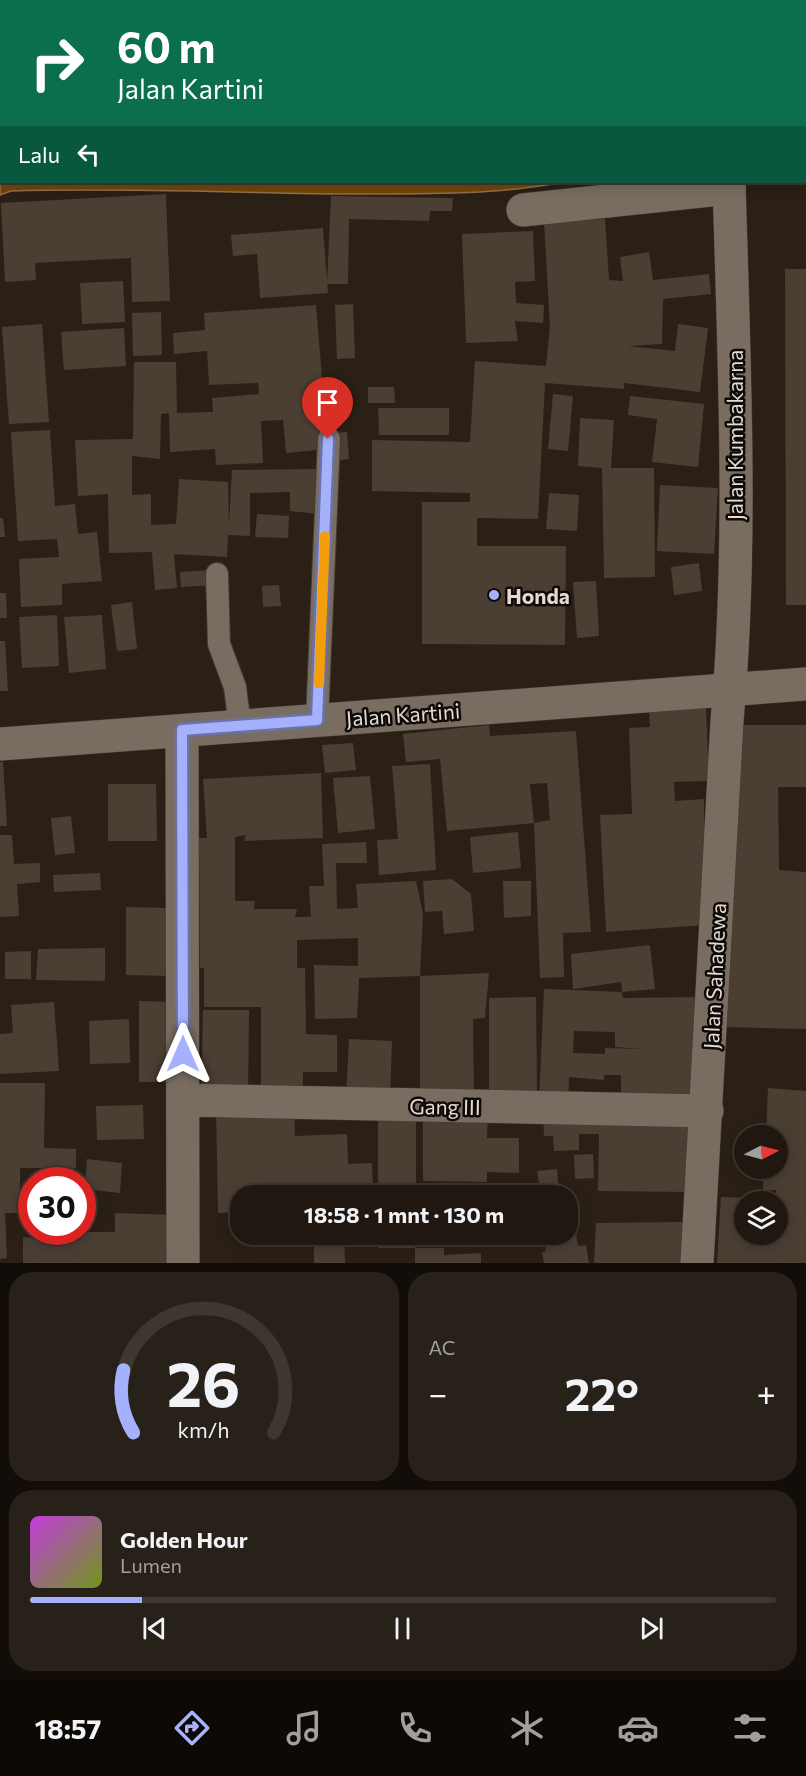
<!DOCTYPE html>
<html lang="id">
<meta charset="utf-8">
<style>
:root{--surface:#201810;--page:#282119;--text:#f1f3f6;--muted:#a2a09f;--line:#3d3730;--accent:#a5b1fc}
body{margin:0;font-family:Commissioner,sans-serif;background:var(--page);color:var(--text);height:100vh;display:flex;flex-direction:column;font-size:22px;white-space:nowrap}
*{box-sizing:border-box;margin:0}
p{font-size:20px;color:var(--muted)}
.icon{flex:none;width:33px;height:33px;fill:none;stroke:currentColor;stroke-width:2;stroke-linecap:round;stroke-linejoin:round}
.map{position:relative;height:1263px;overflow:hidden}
.panel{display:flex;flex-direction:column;gap:9px;padding:9px;background:#120d09;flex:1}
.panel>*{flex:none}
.top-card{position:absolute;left:0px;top:0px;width:807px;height:183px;box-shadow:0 3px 15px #0003,0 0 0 2px var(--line);background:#0b6e4f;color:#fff;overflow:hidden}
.needle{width:39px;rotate:84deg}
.controls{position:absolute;left:734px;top:1125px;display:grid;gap:12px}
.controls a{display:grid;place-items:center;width:54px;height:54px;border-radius:50%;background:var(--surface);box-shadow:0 3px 15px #0003,0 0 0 2px var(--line);font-size:30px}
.speed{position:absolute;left:18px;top:1167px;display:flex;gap:12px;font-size:30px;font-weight:700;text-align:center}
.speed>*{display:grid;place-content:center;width:78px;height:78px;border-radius:50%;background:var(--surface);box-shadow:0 3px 15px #0003,0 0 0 2px var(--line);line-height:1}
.speed .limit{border:9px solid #d22;background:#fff;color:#111}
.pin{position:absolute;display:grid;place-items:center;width:51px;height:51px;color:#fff;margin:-62px -26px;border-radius:50% 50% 50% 0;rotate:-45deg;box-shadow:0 0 6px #0007}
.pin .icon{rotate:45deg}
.me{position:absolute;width:66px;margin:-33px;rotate:0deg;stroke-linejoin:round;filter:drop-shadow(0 0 4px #0008)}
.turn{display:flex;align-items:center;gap:21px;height:126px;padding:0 18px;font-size:27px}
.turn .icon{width:78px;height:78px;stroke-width:2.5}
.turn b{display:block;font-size:42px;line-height:51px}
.then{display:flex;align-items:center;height:57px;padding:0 18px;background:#0003;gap:12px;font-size:22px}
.big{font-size:45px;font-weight:700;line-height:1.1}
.panel .tile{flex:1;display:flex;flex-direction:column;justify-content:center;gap:9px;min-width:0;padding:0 21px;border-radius:24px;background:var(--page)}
.panel .dial{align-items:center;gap:0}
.dial svg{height:156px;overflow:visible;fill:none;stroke:var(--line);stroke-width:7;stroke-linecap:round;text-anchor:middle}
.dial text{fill:var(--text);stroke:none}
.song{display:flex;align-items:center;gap:18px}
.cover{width:72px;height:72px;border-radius:9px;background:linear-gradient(135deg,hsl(290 70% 55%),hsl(80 70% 35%))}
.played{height:6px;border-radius:3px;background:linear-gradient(90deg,var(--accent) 15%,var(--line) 15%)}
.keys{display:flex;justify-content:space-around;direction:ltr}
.heat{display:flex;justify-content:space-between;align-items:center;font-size:33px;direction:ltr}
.panel .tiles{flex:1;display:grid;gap:9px;grid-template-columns:1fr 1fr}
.tile:last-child{grid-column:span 2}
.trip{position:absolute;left:230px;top:1185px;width:348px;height:60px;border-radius:24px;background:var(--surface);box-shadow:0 3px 15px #0003,0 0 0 2px var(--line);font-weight:700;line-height:60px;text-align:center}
.tabs{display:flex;height:96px;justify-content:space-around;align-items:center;background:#0d0a06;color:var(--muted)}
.tabs .icon{width:42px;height:42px}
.tabs .current{color:var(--accent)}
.tabs b{font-size:27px;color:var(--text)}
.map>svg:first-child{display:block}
</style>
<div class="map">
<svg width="806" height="1263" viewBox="0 0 806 1263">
<rect width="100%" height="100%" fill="#2a2015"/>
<!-- water -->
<path fill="#72460d" stroke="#947249" stroke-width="1.5" d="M 0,118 L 2,182 L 571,182 C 541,185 511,191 480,192 C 324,199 168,186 11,191 L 0,195 Z"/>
<!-- building -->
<path fill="#4b3f34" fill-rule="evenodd" d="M 166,194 L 170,301 L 132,302 L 131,258 L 35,263 L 36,280 L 5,282 L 1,203 Z
M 331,196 L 453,198 L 452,211 L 430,211 L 429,221 L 349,219 L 348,284 L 327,284 Z
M 605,219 L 609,280 L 623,281 L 620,257 L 649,252 L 653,280 L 709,274 L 711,294 L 663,299 L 662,344 L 628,346 L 675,351 L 678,324 L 708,328 L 700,392 L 624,383 L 624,389 L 545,383 L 538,519 L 477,518 L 477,546 L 566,546 L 565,645 L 422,644 L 422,502 L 470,502 L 470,493 L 372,491 L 372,440 L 470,442 L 475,361 L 546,366 L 550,326 L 544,223 Z
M 323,228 L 328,293 L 260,298 L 257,254 L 233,256 L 231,235 Z
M 533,231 L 535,281 L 515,282 L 516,303 L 544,305 L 543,323 L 515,321 L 518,341 L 466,343 L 462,234 Z
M 785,269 L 806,269 L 806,605 L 786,605 Z
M 123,281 L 125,322 L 82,324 L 80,283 Z
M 353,304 L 355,358 L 337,359 L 335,305 Z
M 316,305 L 328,449 L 286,453 L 283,420 L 261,421 L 263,463 L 216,465 L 215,449 L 170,452 L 169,413 L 161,414 L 160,459 L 132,456 L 132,495 L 151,494 L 151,525 L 176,524 L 179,479 L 228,482 L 229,525 L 232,470 L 318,469 L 318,514 L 290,511 L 290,492 L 250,493 L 250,536 L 228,535 L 227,557 L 174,554 L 177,588 L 155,590 L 152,552 L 109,553 L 108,494 L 78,496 L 75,440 L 133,439 L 134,362 L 176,362 L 177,413 L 213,412 L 212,398 L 259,394 L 258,383 L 209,385 L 207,351 L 174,354 L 173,333 L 205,330 L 204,313 Z
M 161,312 L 162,355 L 133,356 L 132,313 Z
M 42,324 L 49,422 L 9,424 L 2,327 Z
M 124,328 L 126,366 L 64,370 L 61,332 Z
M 368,387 L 394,387 L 395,403 L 368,403 Z
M 553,394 L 573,396 L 568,451 L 548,449 Z
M 630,396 L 704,404 L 698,467 L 652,462 L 657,419 L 628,415 Z
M 378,408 L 449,408 L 449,435 L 379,435 Z
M 580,418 L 614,420 L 611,468 L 654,468 L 655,577 L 604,578 L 602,468 L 578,466 Z
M 50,430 L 55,506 L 75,504 L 78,534 L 97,532 L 102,581 L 62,584 L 62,605 L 21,607 L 19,559 L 59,557 L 57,539 L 18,541 L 11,432 Z
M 347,432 L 349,459 L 335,461 L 332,433 Z
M 660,485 L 718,488 L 714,554 L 657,551 Z
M 549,493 L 579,495 L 577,531 L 546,529 Z
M 257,514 L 289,516 L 288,538 L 255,537 Z
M 0,518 L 3,518 L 5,537 L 0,537 Z
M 699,563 L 702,591 L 674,595 L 671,567 Z
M 212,570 L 214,585 L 181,587 L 180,572 Z
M 596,581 L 599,636 L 577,638 L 573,582 Z
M 279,585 L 281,606 L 263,607 L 262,586 Z
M 0,593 L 6,593 L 7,618 L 0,618 Z
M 132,602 L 137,649 L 117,651 L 111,605 Z
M 57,615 L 59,666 L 22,668 L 19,617 Z
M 102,615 L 106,669 L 69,673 L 64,617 Z
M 0,641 L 5,641 L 8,691 L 0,691 Z
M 706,708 L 709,781 L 674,782 L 675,801 L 704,799 L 705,925 L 606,932 L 600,815 L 632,814 L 629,728 L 650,727 L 649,710 Z
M 489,725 L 490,736 L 576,731 L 591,932 L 563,933 L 564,977 L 540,978 L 534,823 L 550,820 L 547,783 L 530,784 L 534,823 L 447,831 L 440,759 L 406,762 L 403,734 Z
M 731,725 L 806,725 L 806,787 L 778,787 L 779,870 L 806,872 L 806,1029 L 727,1027 L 732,869 Z
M 353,743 L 356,770 L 325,773 L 322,745 Z
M 0,762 L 3,762 L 7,826 L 0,826 Z
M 430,764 L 436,870 L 379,875 L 377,840 L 398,839 L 392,766 Z
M 321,773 L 323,838 L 244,841 L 246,835 L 235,837 L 235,901 L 255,901 L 254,909 L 297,909 L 295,917 L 311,917 L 309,886 L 324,886 L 322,844 L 366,842 L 367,863 L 336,863 L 337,909 L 358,908 L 356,884 L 416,881 L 423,913 L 420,976 L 359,978 L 357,1018 L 315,1019 L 314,965 L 358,966 L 358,938 L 297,940 L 297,968 L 305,968 L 306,1034 L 337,1035 L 337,1072 L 303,1072 L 303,1099 L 261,1098 L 261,1007 L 204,1007 L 204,968 L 200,968 L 199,838 L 207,838 L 203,779 Z
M 370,776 L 375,829 L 338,833 L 333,778 Z
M 108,784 L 156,784 L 157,841 L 108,841 Z
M 71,816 L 75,853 L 55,855 L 51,818 Z
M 518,832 L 521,868 L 473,873 L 470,837 Z
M 0,835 L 12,835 L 14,864 L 40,863 L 40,882 L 17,884 L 19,916 L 0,917 Z
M 100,873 L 101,890 L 54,892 L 53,875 Z
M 452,879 L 471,894 L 474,931 L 444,934 L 442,911 L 425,912 L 423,881 Z
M 503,881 L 531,881 L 531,916 L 504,918 Z
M 126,907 L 171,908 L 170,976 L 126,975 Z
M 650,945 L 655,989 L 622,992 L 623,998 L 701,997 L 698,1109 L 621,1108 L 621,1075 L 604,1075 L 604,1080 L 569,1077 L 568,1103 L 539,1101 L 544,989 L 622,992 L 621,982 L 573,989 L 571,954 ZM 574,1031 L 615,1032 L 615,1047 L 642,1049 L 605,1048 L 605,1054 L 573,1053 Z
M 105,948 L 105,981 L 36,980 L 38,949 Z
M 31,951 L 31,979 L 5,979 L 5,952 Z
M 489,973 L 485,1018 L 473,1019 L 474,1096 L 420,1098 L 420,976 Z
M 536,997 L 537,1092 L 489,1092 L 489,998 Z
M 139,1001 L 178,1002 L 178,1082 L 139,1082 Z
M 54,1002 L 59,1071 L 0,1074 L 0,1034 L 13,1033 L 11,1005 Z
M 203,1010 L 249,1010 L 248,1099 L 201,1098 Z
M 129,1019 L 130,1063 L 90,1064 L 89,1021 Z
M 349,1039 L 392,1041 L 390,1098 L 346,1097 Z
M 0,1083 L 45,1083 L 44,1148 L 76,1149 L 76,1168 L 20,1168 L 20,1213 L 5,1213 L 7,1258 L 0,1259 Z
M 768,1088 L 806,1091 L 806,1263 L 717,1263 L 721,1197 L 757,1198 L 757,1202 L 744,1202 L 744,1234 L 777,1234 L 776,1190 L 763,1190 L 764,1168 L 777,1168 L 777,1136 L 766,1136 Z
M 143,1105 L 144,1139 L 97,1140 L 96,1106 Z
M 294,1105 L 295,1136 L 347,1134 L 348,1164 L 372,1163 L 373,1196 L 240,1196 L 240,1212 L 218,1213 L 216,1107 Z
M 378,1112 L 416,1112 L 416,1196 L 378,1196 Z
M 423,1112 L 488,1113 L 487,1138 L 519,1138 L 519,1173 L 487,1172 L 487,1182 L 423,1181 Z
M 543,1114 L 696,1119 L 690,1192 L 598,1191 L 599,1134 L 579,1134 L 579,1150 L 554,1151 L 553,1136 L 544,1136 Z
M 593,1154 L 594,1178 L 575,1179 L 574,1155 Z
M 87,1159 L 122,1163 L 120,1193 L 85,1189 Z
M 557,1169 L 559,1193 L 568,1196 L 529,1196 L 528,1184 L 539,1183 L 537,1171 Z
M 29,1177 L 73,1179 L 73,1180 L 32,1180 L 32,1214 L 27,1214 Z
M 419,1189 L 465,1189 L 465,1196 L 419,1196 Z
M 572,1206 L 578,1246 L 586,1245 L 589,1263 L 544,1263 L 542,1252 L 546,1251 L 544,1234 L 567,1234 L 567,1207 Z
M 115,1213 L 174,1215 L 173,1263 L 23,1263 L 23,1237 L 67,1240 L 68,1232 L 115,1232 Z
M 685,1222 L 685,1263 L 594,1263 L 596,1223 Z
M 314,1234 L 344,1234 L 345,1263 L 314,1263 Z
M 378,1234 L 415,1234 L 415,1248 L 378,1248 Z
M 415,1248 L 444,1248 L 444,1255 L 481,1253 L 481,1263 L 415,1263 Z"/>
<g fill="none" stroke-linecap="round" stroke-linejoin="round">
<!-- service casing -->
<g stroke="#443b34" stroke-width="24">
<path id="service" d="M 217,574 L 219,644 L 235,687 L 240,726
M 317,720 L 329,439"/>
</g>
<!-- minor casing -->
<g stroke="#443b34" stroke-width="34">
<path id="minor" d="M 256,0 L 256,2
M 0,60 L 2,60
M 523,210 L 729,188
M 182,731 L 183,1263
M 183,1100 L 707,1111"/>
</g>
<!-- tertiary casing -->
<g stroke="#443b34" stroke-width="34">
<path id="tertiary" d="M 725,2 L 725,0
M 697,1263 L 727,721 C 743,542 734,361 729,182"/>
</g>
<!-- secondary casing -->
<g stroke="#443b34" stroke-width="34">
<path id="secondary" d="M 0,744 L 806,684"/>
</g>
<!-- service -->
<use href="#service" stroke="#796d61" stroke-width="22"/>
<!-- minor -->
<use href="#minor" stroke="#796d61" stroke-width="33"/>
<!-- tertiary -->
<use href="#tertiary" stroke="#796d61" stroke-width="33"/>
<!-- secondary -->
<use href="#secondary" stroke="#796d61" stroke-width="33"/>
</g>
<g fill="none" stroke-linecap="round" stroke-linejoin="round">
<!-- route casing -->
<g stroke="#6b73a4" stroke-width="15">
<path id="route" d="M 183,1054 L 182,730 L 317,720 L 328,439"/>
</g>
<!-- route -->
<use href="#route" stroke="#a5b1fc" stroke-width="10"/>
<!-- slow -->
<path stroke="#f59e0b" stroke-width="10" d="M 319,683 L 325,536"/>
</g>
<!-- markers -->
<circle fill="#a5b1fc" stroke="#0f0a06" stroke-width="2" cx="494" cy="595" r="6"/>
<g text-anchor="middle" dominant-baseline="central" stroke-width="5" stroke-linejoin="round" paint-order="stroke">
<!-- street labels -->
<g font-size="21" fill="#e2dad4" stroke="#0f0a06">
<text transform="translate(734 435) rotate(-90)">Jalan Kumbakarna</text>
<text transform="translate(403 714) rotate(-4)">Jalan Kartini</text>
<text transform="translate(714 976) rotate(-87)">Jalan Sahadewa</text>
<text transform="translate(445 1106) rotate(1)">Gang III</text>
</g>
<!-- poi labels -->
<g font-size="21" font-weight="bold" fill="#e2dad4" stroke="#0f0a06" text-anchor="start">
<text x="506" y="595">Honda</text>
</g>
</g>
</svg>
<div class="controls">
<a><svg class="needle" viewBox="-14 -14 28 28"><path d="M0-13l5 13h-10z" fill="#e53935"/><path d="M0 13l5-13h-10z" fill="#a2a09f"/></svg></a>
<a><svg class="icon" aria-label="layers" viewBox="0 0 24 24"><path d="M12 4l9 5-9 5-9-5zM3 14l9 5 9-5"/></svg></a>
</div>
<div class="speed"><div class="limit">30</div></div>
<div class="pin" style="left:328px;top:439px;background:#d93025"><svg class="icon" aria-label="arrive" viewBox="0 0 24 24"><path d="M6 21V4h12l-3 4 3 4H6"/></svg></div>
<svg class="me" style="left:183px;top:1054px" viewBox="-20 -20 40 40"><path d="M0-17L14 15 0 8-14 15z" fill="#a5b1fc" stroke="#fff" stroke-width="4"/></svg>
<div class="trip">18:58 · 1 mnt · 130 m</div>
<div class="top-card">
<div class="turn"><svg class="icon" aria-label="right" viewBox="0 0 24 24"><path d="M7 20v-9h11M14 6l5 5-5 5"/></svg><div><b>60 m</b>Jalan Kartini</div></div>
<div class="then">Lalu<svg class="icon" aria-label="left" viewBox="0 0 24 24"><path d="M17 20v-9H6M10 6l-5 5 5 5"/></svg></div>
</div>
</div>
<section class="panel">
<div class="tiles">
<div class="tile dial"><svg viewBox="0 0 100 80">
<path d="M14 69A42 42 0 1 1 86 69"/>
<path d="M14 69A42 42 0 0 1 9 37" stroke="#a5b1fc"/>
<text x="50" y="56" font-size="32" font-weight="700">26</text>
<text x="50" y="72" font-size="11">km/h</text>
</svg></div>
<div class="tile"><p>AC</p>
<div class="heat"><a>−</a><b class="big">22°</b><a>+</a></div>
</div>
<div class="tile">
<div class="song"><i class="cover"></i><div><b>Golden Hour</b><p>Lumen</p></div></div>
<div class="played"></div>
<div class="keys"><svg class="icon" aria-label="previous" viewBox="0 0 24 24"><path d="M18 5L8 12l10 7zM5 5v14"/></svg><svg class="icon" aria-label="pause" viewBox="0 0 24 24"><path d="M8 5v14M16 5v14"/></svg><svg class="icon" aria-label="next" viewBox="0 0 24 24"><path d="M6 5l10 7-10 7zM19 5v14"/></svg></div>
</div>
</div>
</section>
<nav class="tabs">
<b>18:57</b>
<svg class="icon current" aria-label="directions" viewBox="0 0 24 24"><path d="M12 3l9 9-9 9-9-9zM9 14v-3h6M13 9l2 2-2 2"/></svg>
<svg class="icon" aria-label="music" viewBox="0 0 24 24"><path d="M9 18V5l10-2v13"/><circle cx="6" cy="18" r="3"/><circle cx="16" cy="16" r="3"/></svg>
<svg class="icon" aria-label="phone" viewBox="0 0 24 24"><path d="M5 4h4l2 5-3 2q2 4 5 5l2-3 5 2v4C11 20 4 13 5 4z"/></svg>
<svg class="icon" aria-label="climate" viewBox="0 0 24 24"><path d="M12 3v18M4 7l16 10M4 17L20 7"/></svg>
<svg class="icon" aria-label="car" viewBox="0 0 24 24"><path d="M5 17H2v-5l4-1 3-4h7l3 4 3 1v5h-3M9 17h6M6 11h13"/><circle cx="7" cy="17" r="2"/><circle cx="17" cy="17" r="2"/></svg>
<svg class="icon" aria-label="filters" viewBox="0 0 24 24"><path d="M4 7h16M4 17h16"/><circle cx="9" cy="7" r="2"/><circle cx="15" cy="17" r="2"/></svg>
</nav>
